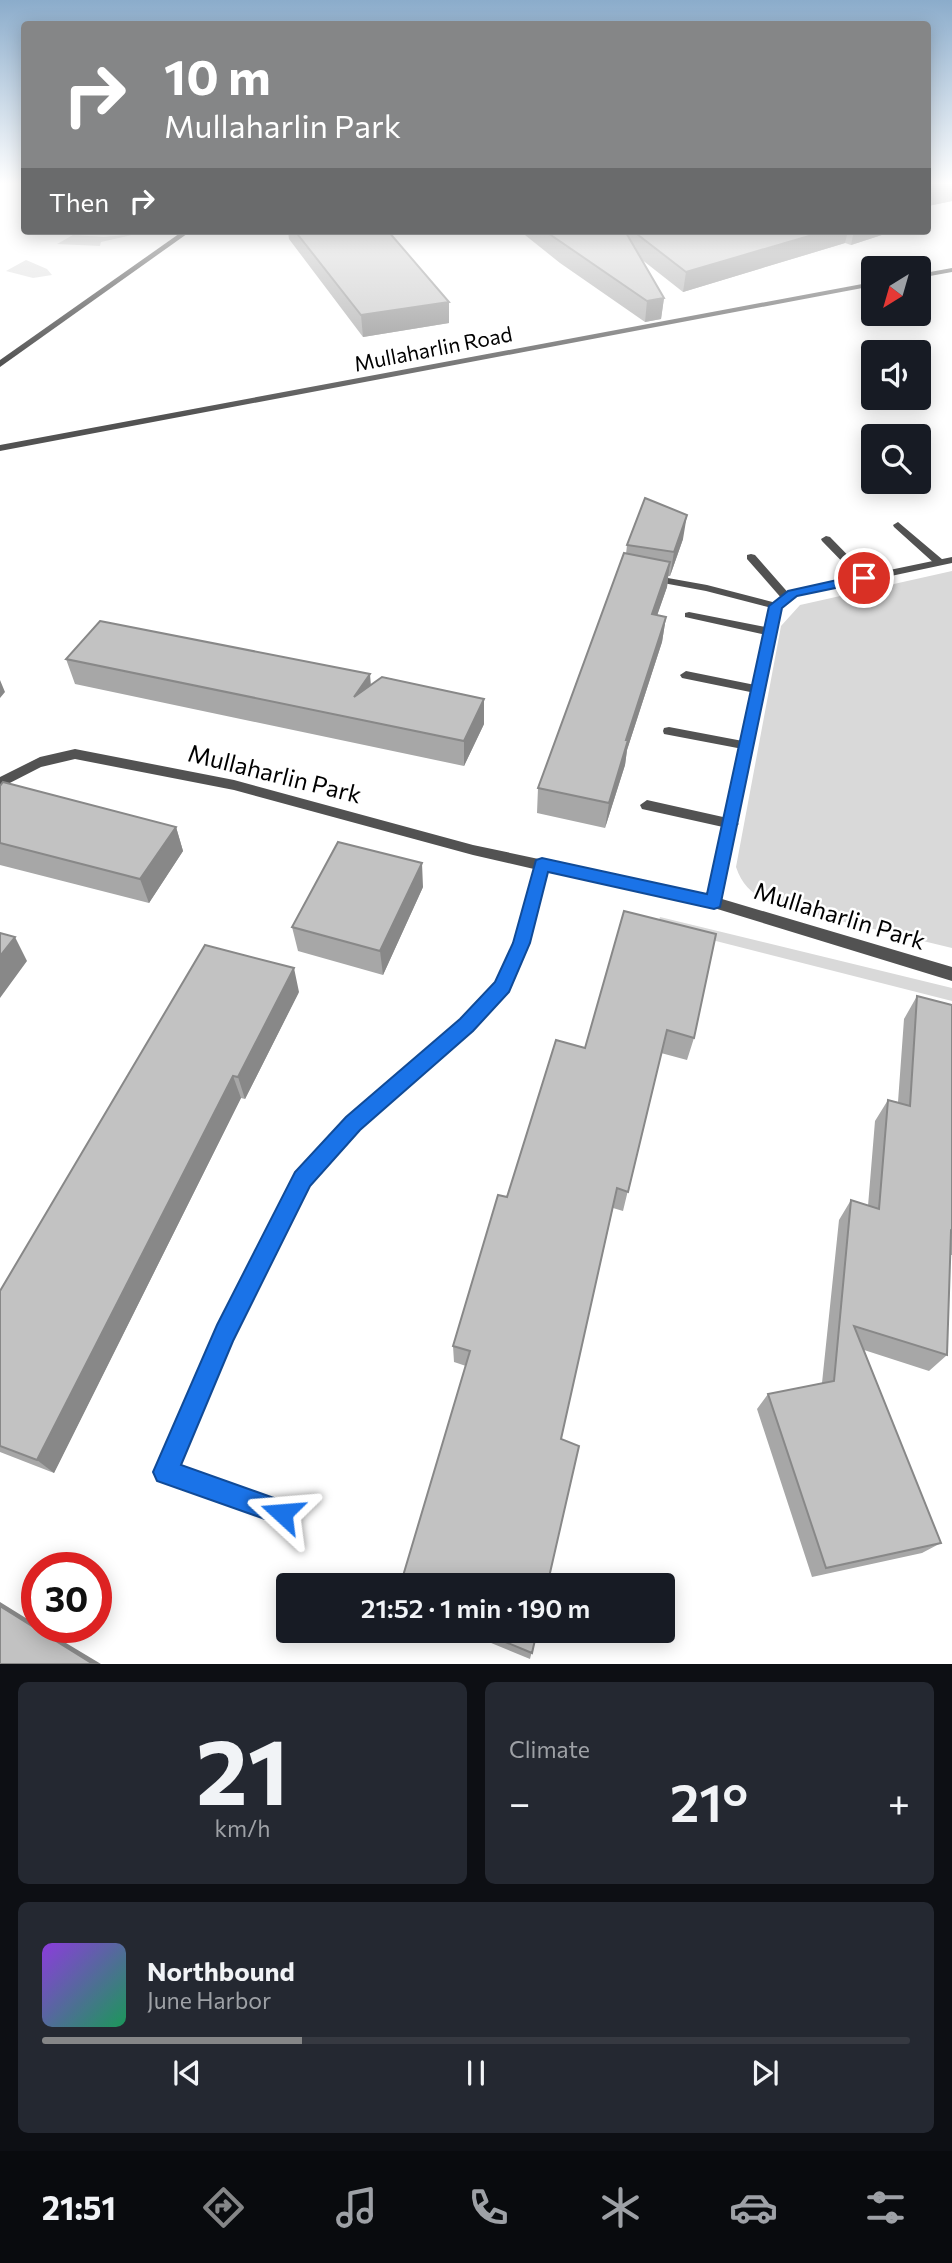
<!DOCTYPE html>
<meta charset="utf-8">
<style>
:root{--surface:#171b24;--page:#242831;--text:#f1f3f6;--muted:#9ea1a6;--line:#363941;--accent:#858687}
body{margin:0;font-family:Commissioner,sans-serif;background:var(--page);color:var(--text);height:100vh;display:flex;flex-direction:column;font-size:26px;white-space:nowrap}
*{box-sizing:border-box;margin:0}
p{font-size:23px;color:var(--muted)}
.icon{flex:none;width:38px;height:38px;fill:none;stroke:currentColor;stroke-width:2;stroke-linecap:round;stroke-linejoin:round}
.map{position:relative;height:1664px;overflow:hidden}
.details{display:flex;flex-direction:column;gap:18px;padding:18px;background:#0d0f14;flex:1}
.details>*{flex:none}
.guide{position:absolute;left:21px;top:21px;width:910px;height:214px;border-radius:7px;box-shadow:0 4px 18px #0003;background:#858687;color:#fff;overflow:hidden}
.needle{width:46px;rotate:217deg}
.controls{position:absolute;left:861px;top:256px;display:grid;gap:14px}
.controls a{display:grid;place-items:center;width:70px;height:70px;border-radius:7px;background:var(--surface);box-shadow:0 4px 18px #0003;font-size:35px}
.speed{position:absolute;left:21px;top:1552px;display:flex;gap:14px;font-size:35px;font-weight:700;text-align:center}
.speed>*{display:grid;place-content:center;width:91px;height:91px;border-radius:50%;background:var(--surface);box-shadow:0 4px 18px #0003;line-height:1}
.speed .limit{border:10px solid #d22;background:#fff;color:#111}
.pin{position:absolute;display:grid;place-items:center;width:60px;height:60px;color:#fff;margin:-30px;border:4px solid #fff;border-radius:50%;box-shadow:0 2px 7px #0007}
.me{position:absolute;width:77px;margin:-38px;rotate:289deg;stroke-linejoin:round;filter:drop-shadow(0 0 5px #0008)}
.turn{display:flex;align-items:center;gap:24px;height:147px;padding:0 28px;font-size:32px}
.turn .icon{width:91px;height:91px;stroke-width:2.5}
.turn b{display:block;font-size:49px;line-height:60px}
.then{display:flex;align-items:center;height:66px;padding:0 28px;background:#0003;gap:14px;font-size:26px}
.big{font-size:52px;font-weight:600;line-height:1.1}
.details .widget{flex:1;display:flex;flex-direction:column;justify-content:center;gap:10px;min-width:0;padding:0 24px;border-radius:10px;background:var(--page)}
.details .dial{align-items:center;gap:0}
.dial b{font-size:91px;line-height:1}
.song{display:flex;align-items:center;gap:21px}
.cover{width:84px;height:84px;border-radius:10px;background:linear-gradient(135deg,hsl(270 70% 55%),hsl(150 70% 35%))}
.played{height:7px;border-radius:4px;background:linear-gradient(90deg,var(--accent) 30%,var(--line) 30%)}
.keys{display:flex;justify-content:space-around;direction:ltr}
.heat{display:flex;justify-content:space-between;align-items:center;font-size:38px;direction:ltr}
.details .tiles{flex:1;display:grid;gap:18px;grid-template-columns:1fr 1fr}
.widget:last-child{grid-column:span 2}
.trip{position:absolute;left:276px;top:1573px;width:399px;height:70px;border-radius:7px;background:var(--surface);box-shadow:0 4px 18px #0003;font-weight:600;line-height:70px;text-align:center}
.tabs{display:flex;height:112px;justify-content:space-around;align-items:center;background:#090b0e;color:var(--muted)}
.tabs .icon{width:49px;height:49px}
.tabs .current{color:var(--accent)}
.tabs b{font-size:32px;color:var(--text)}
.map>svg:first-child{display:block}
</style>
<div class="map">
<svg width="952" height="1665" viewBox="0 0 952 1665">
<rect width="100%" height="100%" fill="#fff"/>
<!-- green -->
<path fill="#d9d9d9" d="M 136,234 L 101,242 L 100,246 L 57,244 L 73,235 L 104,237 Z
M 26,260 L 47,269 L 52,275 L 33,278 L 6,271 Z
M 952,571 L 952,948 L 778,906 C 756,896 744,890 736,867 L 781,626 L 800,605 Z
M 660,917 L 952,988 L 952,1001 L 657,926 Z"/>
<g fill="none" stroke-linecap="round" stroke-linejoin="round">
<!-- service -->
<path fill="#525252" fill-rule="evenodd" d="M 898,522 L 943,560 L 943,564 L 935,564 L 894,527 L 893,525 Z
M 826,536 L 830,537 L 868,576 L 868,580 L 860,580 L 822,541 L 821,539 Z
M 751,554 L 755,555 L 791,596 L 791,600 L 783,600 L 747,559 L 747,555 Z
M 651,575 L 707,585 L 780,604 L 782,606 L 776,609 L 706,591 L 647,580 L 646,578 Z
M 689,612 L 771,628 L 777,632 L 771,636 L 685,617 L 685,613 Z
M 686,671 L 760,686 L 766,690 L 760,694 L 682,678 L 680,675 Z
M 669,727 L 748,742 L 754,746 L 748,750 L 664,734 L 663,731 L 664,728 Z
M 647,800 L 732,819 L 739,824 L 732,829 L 642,809 L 640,805 Z"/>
<!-- minor -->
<path fill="#525252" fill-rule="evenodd" d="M 952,268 L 952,272 L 919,278 L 919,274 Z
M 873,282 L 873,286 L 0,451 L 0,445 Z
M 952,557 L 952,563 L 797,596 L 781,607 L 722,899 L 952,967 L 952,981 L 714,908 L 548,872 L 530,943 L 508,992 L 473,1030 L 359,1129 L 309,1185 L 232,1340 L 179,1466 L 290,1505 L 293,1513 L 290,1521 L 282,1524 L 158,1480 L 155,1472 L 218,1326 L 297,1173 L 347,1117 L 461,1020 L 496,983 L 514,943 L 534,869 L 473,855 L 234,790 L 75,759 L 41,767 L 0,788 L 0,777 L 40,757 L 75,749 L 234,780 L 473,845 L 708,895 L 772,604 L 789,591 Z"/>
<!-- secondary -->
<path fill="#1f1f1f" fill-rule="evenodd" d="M 183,231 L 191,231 L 0,367 L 0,360 Z"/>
</g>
<!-- wall -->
<path fill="#a7a7a7" d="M 928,183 L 952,183 L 952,201 L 928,206 Z
M 288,231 L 388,231 L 449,302 L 449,323 L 363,337 L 289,239 Z
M 520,231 L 894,231 L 851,245 L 845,243 L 683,292 L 641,259 L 664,298 L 661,319 L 645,322 L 560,263 Z
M 683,539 L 670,576 L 668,576 L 667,587 L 657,615 L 666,617 L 662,642 L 627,750 L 625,765 L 605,828 L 537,813 L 538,788 L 626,554 L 627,545 Z
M 66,659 L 371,685 L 484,699 L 484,724 L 464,766 L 75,684 Z
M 0,786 L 176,827 L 183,851 L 149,903 L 0,865 Z
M 423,887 L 383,975 L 298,951 L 292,927 Z
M 624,911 L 694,1038 L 687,1060 L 661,1053 L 623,1211 L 613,1208 L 561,1439 L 547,1586 L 466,1366 L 454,1362 L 453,1346 L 507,1197 L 585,1048 Z
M 299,992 L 245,1099 L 241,1098 L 54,1473 L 0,1452 L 0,1291 Z
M 917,996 L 952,1005 L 952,1255 L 950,1255 L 947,1355 L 929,1371 L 864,1350 L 941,1543 L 922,1553 L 812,1577 L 757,1409 L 768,1394 L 822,1383 L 839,1220 L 851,1200 L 868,1206 L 875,1121 L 888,1100 L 898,1102 L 904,1019 Z
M 462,1631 L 537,1631 L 530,1659 Z"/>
<!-- shaded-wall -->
<path fill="#888" d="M 930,183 L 932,183 L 931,188 L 952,184 L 952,201 L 928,206 L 928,188 Z
M 826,231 L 848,231 L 845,243 L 683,292 L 686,272 Z
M 854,231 L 894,231 L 851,245 Z
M 664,298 L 661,319 L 645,322 L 647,301 Z
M 449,302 L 449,323 L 363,337 L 361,315 Z
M 687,515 L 683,539 L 670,576 L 674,552 Z
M 670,562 L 667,587 L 649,639 L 652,614 Z
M 666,617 L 662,642 L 627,750 L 625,765 L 605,828 L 609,803 L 626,740 Z
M 370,674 L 372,699 L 354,697 Z
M 0,680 L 5,692 L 0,698 Z
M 484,699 L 484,724 L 464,766 L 464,741 Z
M 176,827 L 183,851 L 149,903 L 140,879 Z
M 422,863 L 423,887 L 383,975 L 380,951 Z
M 15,937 L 27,961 L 0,998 L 0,956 Z
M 294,968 L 299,992 L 245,1099 L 238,1077 Z
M 233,1076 L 241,1098 L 54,1473 L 37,1460 Z
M 0,1602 L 37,1625 L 37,1628 L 41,1628 L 101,1664 L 93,1664 L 0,1606 Z"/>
<!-- building -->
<path fill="#c2c2c2" stroke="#888" stroke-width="2" d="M 928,183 L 931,183 L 932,187 L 946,183 L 952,184 L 928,188 Z
M 295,231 L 388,231 L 449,302 L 361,315 Z
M 545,231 L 625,231 L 664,298 L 647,301 Z
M 633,231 L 826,231 L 686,272 Z
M 645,498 L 687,515 L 674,552 L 627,545 Z
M 624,553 L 670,562 L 652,614 L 666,617 L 626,740 L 628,740 L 609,803 L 538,788 Z
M 100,621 L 370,674 L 354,697 L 382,677 L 484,699 L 464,741 L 66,659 Z
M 3,782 L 176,827 L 140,879 L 0,843 L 0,786 Z
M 338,842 L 422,863 L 380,951 L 292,927 Z
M 624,911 L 716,934 L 694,1038 L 667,1030 L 628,1192 L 617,1188 L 561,1439 L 579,1446 L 547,1586 L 400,1586 L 470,1351 L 453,1346 L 498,1195 L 507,1197 L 556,1040 L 585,1048 Z
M 0,933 L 15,937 L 0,956 Z
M 205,945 L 294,968 L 238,1077 L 233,1076 L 37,1460 L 0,1446 L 0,1291 Z
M 917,996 L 952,1005 L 952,1232 L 951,1231 L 947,1355 L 854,1326 L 941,1543 L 826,1568 L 768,1394 L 834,1381 L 851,1200 L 879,1209 L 888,1100 L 910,1106 Z
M 0,1606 L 93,1664 L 0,1664 Z
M 479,1631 L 537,1631 L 532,1653 Z"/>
<!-- sky -->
<linearGradient id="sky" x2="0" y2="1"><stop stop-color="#8baccb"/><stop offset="0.44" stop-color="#fff"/><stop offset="1" stop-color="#fff" stop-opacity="0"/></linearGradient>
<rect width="952" height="416" fill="url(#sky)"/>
<!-- route -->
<path fill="#1a73e8" stroke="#114b97" stroke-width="2" d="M 864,574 L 871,578 L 869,581 L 797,596 L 782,608 L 720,907 L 714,909 L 548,872 L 530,943 L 509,992 L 473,1031 L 360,1130 L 310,1186 L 233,1341 L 181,1465 L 291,1504 L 295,1513 L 291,1521 L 282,1525 L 157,1481 L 153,1472 L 217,1325 L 295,1172 L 346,1117 L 460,1019 L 495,982 L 513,943 L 536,860 L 542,858 L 707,894 L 769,606 L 788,591 Z"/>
<g text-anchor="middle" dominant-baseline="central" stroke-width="5" stroke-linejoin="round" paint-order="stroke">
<!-- far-street labels -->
<g font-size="21" fill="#000" stroke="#fff">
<text transform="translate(433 348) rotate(-11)">Mullaharlin Road</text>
</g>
<!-- street labels -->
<g font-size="24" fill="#000" stroke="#fff">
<text transform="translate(275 773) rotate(14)">Mullaharlin Park</text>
<text transform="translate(840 915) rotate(17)">Mullaharlin Park</text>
</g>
</g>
</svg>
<div class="controls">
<a><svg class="needle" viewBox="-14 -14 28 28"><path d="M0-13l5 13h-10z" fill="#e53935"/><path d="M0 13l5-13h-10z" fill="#9ea1a6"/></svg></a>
<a><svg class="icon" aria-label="sound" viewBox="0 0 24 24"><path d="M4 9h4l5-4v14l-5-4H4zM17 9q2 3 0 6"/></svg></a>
<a><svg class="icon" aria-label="search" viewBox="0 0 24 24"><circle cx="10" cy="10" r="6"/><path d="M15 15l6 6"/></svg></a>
</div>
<div class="speed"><div class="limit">30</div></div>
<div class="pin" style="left:864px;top:578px;background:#d93025"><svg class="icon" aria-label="arrive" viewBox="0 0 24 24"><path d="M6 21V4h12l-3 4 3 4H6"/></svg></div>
<svg class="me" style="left:282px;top:1513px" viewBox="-20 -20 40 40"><path d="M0-17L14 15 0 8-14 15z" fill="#1a73e8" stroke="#fff" stroke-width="4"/></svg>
<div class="trip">21:52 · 1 min · 190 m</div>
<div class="guide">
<div class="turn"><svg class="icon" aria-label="right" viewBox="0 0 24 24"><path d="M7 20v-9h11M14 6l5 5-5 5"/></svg><div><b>10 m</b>Mullaharlin Park</div></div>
<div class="then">Then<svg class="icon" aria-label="right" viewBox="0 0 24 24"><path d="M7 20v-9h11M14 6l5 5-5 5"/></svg></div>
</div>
</div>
<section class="details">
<div class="tiles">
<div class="widget dial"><b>21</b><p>km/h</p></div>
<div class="widget"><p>Climate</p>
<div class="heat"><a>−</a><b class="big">21°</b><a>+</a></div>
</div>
<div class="widget">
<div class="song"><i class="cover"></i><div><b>Northbound</b><p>June Harbor</p></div></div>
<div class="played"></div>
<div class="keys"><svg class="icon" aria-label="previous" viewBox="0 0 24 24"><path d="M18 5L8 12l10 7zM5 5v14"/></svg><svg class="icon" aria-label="pause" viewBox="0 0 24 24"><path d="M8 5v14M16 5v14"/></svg><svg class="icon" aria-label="next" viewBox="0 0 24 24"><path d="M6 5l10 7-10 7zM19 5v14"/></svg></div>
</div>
</div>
</section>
<nav class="tabs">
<b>21:51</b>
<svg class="icon current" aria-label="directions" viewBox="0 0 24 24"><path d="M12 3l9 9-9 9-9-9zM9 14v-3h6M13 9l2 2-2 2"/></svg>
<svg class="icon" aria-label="music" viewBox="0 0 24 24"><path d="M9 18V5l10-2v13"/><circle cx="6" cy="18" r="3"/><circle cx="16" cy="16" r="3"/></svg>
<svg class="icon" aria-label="phone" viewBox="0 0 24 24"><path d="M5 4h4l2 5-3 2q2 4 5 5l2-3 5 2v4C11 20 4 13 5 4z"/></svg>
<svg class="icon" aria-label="climate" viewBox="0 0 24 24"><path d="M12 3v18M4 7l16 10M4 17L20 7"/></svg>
<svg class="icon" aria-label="car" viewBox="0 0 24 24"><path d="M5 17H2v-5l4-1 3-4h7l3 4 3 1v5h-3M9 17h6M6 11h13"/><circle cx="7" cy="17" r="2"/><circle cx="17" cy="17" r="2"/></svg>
<svg class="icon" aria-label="filters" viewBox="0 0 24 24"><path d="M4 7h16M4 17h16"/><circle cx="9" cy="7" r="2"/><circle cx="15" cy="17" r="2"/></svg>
</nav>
